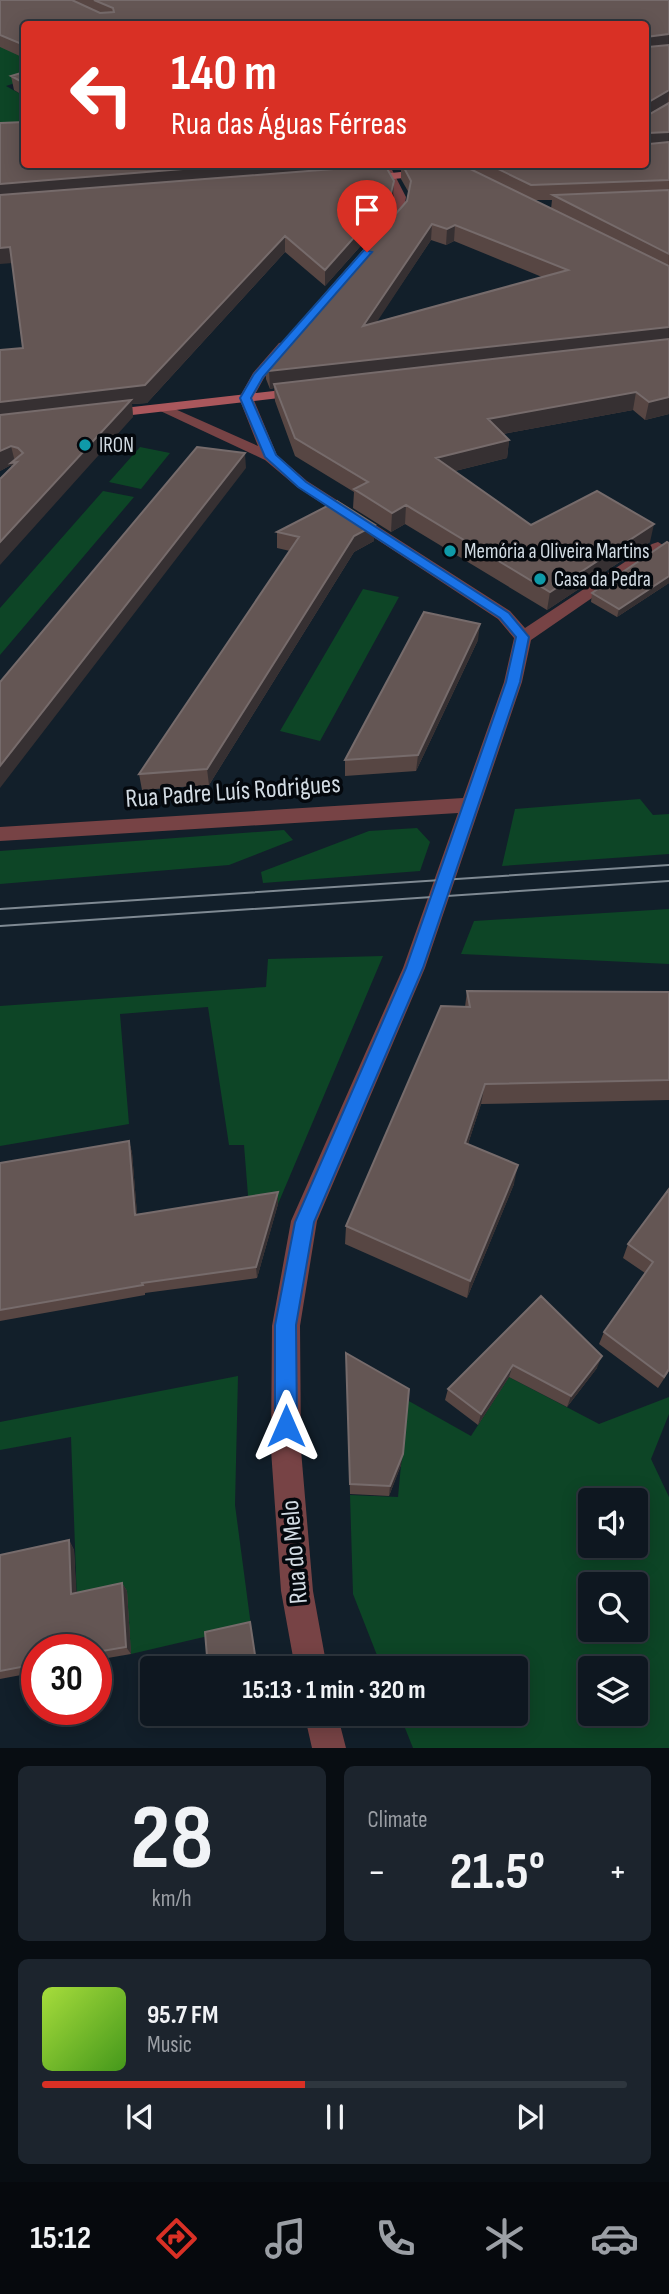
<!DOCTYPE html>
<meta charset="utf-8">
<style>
:root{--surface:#0e1720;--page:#1c242d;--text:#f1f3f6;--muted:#9b9fa5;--line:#2e363e;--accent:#d93025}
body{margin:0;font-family:"Sofia Sans Condensed",sans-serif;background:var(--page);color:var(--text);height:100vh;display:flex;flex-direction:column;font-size:26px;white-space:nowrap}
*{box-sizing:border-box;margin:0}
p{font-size:23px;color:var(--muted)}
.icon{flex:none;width:38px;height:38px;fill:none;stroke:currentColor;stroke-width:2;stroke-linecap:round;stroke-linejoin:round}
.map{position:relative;height:1748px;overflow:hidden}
.drawer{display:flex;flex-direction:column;gap:18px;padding:18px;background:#080d12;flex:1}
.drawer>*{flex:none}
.guide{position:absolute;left:21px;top:21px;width:628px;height:147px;border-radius:7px;box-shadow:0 4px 18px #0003,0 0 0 2px var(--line);background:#d93025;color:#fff;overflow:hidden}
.tools{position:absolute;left:578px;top:1488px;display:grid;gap:14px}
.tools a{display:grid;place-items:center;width:70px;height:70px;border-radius:7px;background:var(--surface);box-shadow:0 4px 18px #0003,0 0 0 2px var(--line);font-size:35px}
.speed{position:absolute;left:21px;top:1634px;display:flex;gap:14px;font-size:35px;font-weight:700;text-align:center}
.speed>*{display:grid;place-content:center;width:91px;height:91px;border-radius:50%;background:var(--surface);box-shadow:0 4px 18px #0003,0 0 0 2px var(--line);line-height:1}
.speed .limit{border:10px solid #d22;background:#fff;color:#111}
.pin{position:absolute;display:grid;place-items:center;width:60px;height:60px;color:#fff;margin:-72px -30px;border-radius:50% 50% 50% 0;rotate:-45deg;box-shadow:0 0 7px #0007}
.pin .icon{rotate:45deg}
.me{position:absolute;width:77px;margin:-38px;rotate:0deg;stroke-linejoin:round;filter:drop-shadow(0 0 5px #0008)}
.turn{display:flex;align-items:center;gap:24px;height:147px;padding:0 35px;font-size:32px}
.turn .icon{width:91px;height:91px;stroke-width:2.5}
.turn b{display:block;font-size:49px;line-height:60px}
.big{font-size:52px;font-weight:700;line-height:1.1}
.drawer .tile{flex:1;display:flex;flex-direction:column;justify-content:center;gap:10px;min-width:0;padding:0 24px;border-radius:10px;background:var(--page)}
.drawer .dial{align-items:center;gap:0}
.dial b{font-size:91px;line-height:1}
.song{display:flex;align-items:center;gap:21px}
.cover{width:84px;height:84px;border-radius:10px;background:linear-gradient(135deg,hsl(80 70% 55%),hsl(100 70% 35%))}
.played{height:7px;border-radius:4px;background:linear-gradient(90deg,var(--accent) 45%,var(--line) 45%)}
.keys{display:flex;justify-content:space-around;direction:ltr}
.heat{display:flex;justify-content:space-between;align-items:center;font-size:38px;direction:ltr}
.drawer .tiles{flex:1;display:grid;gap:18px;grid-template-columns:1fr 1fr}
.tile:last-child{grid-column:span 2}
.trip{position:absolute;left:140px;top:1656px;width:388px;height:70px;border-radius:7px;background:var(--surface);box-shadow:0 4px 18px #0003,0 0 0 2px var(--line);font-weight:700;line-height:70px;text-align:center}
.menu{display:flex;height:112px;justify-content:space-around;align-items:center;background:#06090d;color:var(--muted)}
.menu .icon{width:49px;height:49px}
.menu .selected{color:var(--accent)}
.menu b{font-size:32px;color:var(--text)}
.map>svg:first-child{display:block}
</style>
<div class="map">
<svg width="669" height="1748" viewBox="0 0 669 1748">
<rect width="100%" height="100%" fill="#121f2a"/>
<!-- green -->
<path fill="#0d4526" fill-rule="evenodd" d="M 24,33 L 24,80 L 6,86 L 24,96 L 24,137 L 0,138 L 0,39 Z
M 140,447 L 170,453 L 141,489 L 109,482 Z
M 103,491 L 134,497 L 0,655 L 0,608 Z
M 363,589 L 399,597 L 320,741 L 280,731 Z
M 640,799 L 653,815 L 669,814 L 669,854 L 502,866 L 515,809 Z
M 417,828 L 430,842 L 420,871 L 263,883 L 261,872 L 369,831 Z
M 284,830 L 293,840 L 229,865 L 0,884 L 0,851 Z
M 669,909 L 669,964 L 461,954 L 474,921 Z
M 383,956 L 278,1204 L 249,1208 L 244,1145 L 229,1145 L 208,1007 L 120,1014 L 129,1124 L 0,1146 L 0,1006 L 266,987 L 268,959 Z
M 238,1376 L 235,1505 L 251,1626 L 131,1654 L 126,1591 L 77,1602 L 71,1437 L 0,1450 L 0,1422 Z
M 509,1377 L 599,1424 L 669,1397 L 669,1414 L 651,1459 L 669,1497 L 669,1748 L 413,1748 L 399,1713 L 516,1713 L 516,1668 L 382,1668 L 353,1594 L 350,1495 L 398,1497 L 407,1400 L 471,1436 ZM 590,1500 L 635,1500 L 635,1545 L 590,1545 ZM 590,1584 L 635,1584 L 635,1629 L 590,1629 ZM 590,1668 L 635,1668 L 635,1713 L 590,1713 Z"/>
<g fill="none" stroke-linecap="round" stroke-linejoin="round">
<!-- street -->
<path fill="#774345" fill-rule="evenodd" d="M 378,164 L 389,164 L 406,197 L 404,210 L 390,231 L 386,233 L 380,229 C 401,199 396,194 378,164 Z
M 284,342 L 291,346 L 264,378 L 253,398 L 277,455 L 307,481 L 510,611 L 525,628 L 652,544 L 658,542 L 666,547 L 531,640 L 522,682 L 425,968 L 317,1221 L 300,1326 L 301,1450 L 313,1591 L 327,1668 L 295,1668 L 281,1591 L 271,1450 L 272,1326 L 291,1221 L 403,968 L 458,813 L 0,841 L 0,827 L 463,798 L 504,682 L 514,638 L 498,619 L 297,487 L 265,460 L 154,408 L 156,405 L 166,405 L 258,446 L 239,398 L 253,373 L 279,343 Z
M 304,1713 L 337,1713 L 346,1748 L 312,1748 Z"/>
<!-- secondary -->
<path fill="#aa575c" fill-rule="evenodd" d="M 478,164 L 522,164 L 517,167 L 362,182 L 357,179 L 362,176 Z
M 300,388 L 305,389 L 305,395 L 106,418 L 99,414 L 106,410 Z"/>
<!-- tram -->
<path stroke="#7f8a93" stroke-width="2" d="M 0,909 L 669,865
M 0,926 L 669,881"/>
</g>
<!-- wall -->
<path fill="#574643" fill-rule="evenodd" d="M 0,0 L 669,0 L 669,414 L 645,420 L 633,410 L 503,434 L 509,440 L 507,458 L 455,471 L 531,525 L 650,542 L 547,610 L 405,524 L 391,532 L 353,508 L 354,492 L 295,456 L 275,401 L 274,388 L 270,389 L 266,379 L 266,362 L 407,201 L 409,193 L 401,179 L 401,167 L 394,168 L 392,164 L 460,164 L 473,171 L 473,164 L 646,164 L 24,24 L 24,58 L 0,47 ZM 533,200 L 552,200 L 551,209 ZM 431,240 L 446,245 L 454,241 L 542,277 L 376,322 Z
M 24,72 L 24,96 L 14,90 L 11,76 Z
M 24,164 L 378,164 L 393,196 L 390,213 L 325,286 L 285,252 L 147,403 L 132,404 L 133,417 L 12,467 L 11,465 L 0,471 L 23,348 Z
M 277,532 L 374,541 L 354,552 L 209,785 L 142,790 L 139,774 L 290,551 L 277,548 Z
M 669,543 L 669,583 L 617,617 L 591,602 L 592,593 Z
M 478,640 L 416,771 L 345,776 L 345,760 Z
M 467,991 L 669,992 L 669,1100 L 481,1104 L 468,1144 L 514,1184 L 467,1298 L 345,1244 L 346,1226 L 465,1007 Z
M 129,1141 L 132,1153 L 137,1214 L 278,1204 L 257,1278 L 145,1293 L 145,1295 L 0,1321 L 0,1163 Z
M 669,1189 L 669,1371 L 658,1388 L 599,1344 L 604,1332 L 645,1273 L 623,1258 L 628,1244 Z
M 541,1296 L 597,1368 L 567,1407 L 509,1377 L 478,1425 L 445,1400 L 448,1389 Z
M 346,1353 L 401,1465 L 389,1496 L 350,1494 Z
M 69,1540 L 74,1550 L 76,1593 L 122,1583 L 127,1591 L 131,1654 L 96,1660 L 96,1650 L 37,1650 L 37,1672 L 0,1679 L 0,1555 Z"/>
<!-- shaded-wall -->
<path fill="#363032" d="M 669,34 L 669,47 L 646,50 L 646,37 Z
M 669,90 L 668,104 L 646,117 L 647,103 Z
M 669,132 L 669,146 L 646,148 L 646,136 L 648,133 Z
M 244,164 L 378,164 L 378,169 L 0,200 L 0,184 Z
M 394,164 L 401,164 L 401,167 L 394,168 Z
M 394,181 L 393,196 L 390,213 L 325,286 L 325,270 Z
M 432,224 L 431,240 L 363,343 L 363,326 Z
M 455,225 L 454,241 L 446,245 L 447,229 Z
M 285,236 L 285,252 L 147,403 L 132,404 L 133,417 L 0,565 L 0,542 L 126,405 L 0,420 L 0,402 Z
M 10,247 L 13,263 L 0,264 L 0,248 Z
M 669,327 L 669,343 L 274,384 L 274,388 L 270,389 L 269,371 Z
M 636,392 L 633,410 L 486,437 L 488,419 Z
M 669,397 L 669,414 L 645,420 L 649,402 Z
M 509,440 L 507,458 L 435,476 L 436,458 Z
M 11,446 L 15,462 L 17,462 L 15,481 L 11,465 L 0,471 L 0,451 Z
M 245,453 L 246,468 L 0,788 L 0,766 Z
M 406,505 L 405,524 L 391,532 L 392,513 Z
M 654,524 L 650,542 L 547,610 L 550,592 Z
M 375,525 L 374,541 L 354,552 L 209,785 L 207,769 L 354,536 Z
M 669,576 L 669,583 L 617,617 L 619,609 Z
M 480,624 L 478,640 L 416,771 L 418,755 Z
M 485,1084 L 481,1104 L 462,1162 L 465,1143 Z
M 129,1141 L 132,1153 L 138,1226 L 135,1215 Z
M 518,1165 L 514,1184 L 467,1298 L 470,1281 Z
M 278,1192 L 278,1204 L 257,1278 L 256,1267 Z
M 602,1356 L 597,1368 L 567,1407 L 571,1396 Z
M 513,1365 L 509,1377 L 478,1425 L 481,1414 Z
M 403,1454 L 401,1465 L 389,1496 L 390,1486 Z
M 69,1540 L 74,1550 L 77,1602 L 71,1594 Z
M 122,1583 L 127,1591 L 131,1654 L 126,1647 Z"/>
<!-- building -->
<path fill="#645654" stroke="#766b6b" stroke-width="2" fill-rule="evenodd" d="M 0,0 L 72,0 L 100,13 L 114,12 L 113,8 L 94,0 L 669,0 L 669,34 L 646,37 L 646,42 L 646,24 L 24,24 L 24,45 L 0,35 Z
M 646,44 L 648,47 L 669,45 L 669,90 L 647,103 L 648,115 L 669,103 L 669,132 L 648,133 L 646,136 L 649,144 L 669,142 L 669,180 L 531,185 L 488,164 L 646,164 Z
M 24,72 L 24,83 L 11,76 Z
M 24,122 L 24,164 L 244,164 L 0,184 L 0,123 Z
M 402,164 L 460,164 L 669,266 L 669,327 L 269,371 L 266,362 L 407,201 L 411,181 ZM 432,224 L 447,229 L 455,225 L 568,270 L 363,326 Z
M 385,165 L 394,181 L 390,197 L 325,270 L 285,236 L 145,385 L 0,402 L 0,350 L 23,348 L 10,247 L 0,248 L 0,195 Z
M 669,190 L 669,254 L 553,195 Z
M 669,339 L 669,397 L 649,402 L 636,392 L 488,419 L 509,440 L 436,458 L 531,525 L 597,491 L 654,524 L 550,592 L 406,505 L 392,513 L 354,489 L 368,482 L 295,438 L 274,384 Z
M 131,400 L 0,542 L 0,479 L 17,462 L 11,463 L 23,453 L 18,448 L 11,446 L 0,451 L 0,415 Z
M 197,447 L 245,453 L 0,766 L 0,682 Z
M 337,501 L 375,525 L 354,536 L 207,769 L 139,774 L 299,537 L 277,532 Z
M 667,542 L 669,543 L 669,576 L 619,609 L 592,593 Z
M 424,612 L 480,624 L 418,755 L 345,760 Z
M 467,991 L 669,992 L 669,1080 L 485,1084 L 465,1143 L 518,1165 L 470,1281 L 346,1226 L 441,1006 L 470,1007 Z
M 129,1141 L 135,1215 L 278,1192 L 256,1267 L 142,1283 L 143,1285 L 0,1310 L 0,1163 Z
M 669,1189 L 669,1369 L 664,1377 L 604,1332 L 653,1262 L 628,1244 Z
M 541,1296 L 602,1356 L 571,1396 L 513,1365 L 481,1414 L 448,1389 Z
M 346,1353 L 409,1389 L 403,1454 L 390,1486 L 350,1484 Z
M 69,1540 L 71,1594 L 122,1583 L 126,1647 L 96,1652 L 96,1650 L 37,1650 L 37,1664 L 0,1671 L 0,1555 Z
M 250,1622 L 257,1668 L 208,1668 L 205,1632 Z"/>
<!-- route -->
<path fill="#1a73e8" stroke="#114b97" stroke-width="2" d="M 364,250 L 372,252 L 263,377 L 251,398 L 276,455 L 306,482 L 509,613 L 529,637 L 520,682 L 423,968 L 314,1222 L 296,1325 L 297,1426 L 294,1433 L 286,1437 L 279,1433 L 275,1426 L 275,1325 L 295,1222 L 406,968 L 506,682 L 516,637 L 500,618 L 298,487 L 265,457 L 240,398 L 254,374 Z"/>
<!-- markers -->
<g fill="#0f9aa8" stroke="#04080d" stroke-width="2.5">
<circle cx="85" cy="445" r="7"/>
<circle cx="450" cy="551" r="7"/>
<circle cx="540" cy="579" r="7"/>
</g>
<g text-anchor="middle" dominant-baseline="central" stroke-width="7" stroke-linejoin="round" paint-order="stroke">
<!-- far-poi labels -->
<g font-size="21" fill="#d2dbe3" stroke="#04080d" text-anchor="start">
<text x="99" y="445">IRON</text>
<text x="464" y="551">Memória a Oliveira Martins</text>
<text x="554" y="579">Casa da Pedra</text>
</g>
<!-- street labels -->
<g font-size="26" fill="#d2dbe3" stroke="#04080d">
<text transform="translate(233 792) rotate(-4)">Rua Padre Luís Rodrigues</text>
<text transform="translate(295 1552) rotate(-95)">Rua do Melo</text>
</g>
</g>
</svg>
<div class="tools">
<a><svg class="icon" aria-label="sound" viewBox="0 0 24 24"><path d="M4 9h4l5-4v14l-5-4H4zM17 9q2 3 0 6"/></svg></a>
<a><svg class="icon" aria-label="search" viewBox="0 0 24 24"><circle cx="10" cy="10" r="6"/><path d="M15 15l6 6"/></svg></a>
<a><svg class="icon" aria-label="layers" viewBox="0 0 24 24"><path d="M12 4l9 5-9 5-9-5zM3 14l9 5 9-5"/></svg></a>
</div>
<div class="speed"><div class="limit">30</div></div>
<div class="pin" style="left:367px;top:252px;background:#d93025"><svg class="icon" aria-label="arrive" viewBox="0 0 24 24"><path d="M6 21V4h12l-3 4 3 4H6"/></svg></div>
<svg class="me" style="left:286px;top:1426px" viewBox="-20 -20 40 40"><path d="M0-17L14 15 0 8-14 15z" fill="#1a73e8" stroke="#fff" stroke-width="4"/></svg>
<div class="trip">15:13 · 1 min · 320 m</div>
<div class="guide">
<div class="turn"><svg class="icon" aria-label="left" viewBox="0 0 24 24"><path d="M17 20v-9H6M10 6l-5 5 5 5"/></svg><div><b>140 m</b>Rua das Águas Férreas</div></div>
</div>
</div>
<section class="drawer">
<div class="tiles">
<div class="tile dial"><b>28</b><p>km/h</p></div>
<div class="tile"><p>Climate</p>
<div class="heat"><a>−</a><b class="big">21.5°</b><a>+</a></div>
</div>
<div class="tile">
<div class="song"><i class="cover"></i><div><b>95.7 FM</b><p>Music</p></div></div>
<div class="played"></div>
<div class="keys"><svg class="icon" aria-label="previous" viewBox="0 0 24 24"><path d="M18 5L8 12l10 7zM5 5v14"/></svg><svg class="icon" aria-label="pause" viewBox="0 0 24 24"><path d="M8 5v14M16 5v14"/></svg><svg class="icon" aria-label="next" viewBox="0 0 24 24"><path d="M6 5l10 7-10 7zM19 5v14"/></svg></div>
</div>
</div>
</section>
<nav class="menu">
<b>15:12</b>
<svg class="icon selected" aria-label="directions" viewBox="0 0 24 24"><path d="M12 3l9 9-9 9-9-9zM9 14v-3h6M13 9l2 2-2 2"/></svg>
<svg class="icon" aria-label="music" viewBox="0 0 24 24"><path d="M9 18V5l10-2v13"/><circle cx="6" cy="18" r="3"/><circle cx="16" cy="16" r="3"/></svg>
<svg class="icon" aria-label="phone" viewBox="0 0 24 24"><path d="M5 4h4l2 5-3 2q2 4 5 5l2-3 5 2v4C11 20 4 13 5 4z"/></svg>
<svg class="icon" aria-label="climate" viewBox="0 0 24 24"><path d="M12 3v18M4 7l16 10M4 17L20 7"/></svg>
<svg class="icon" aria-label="car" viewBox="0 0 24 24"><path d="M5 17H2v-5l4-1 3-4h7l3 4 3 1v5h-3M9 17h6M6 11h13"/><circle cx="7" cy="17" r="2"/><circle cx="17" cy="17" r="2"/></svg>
</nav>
